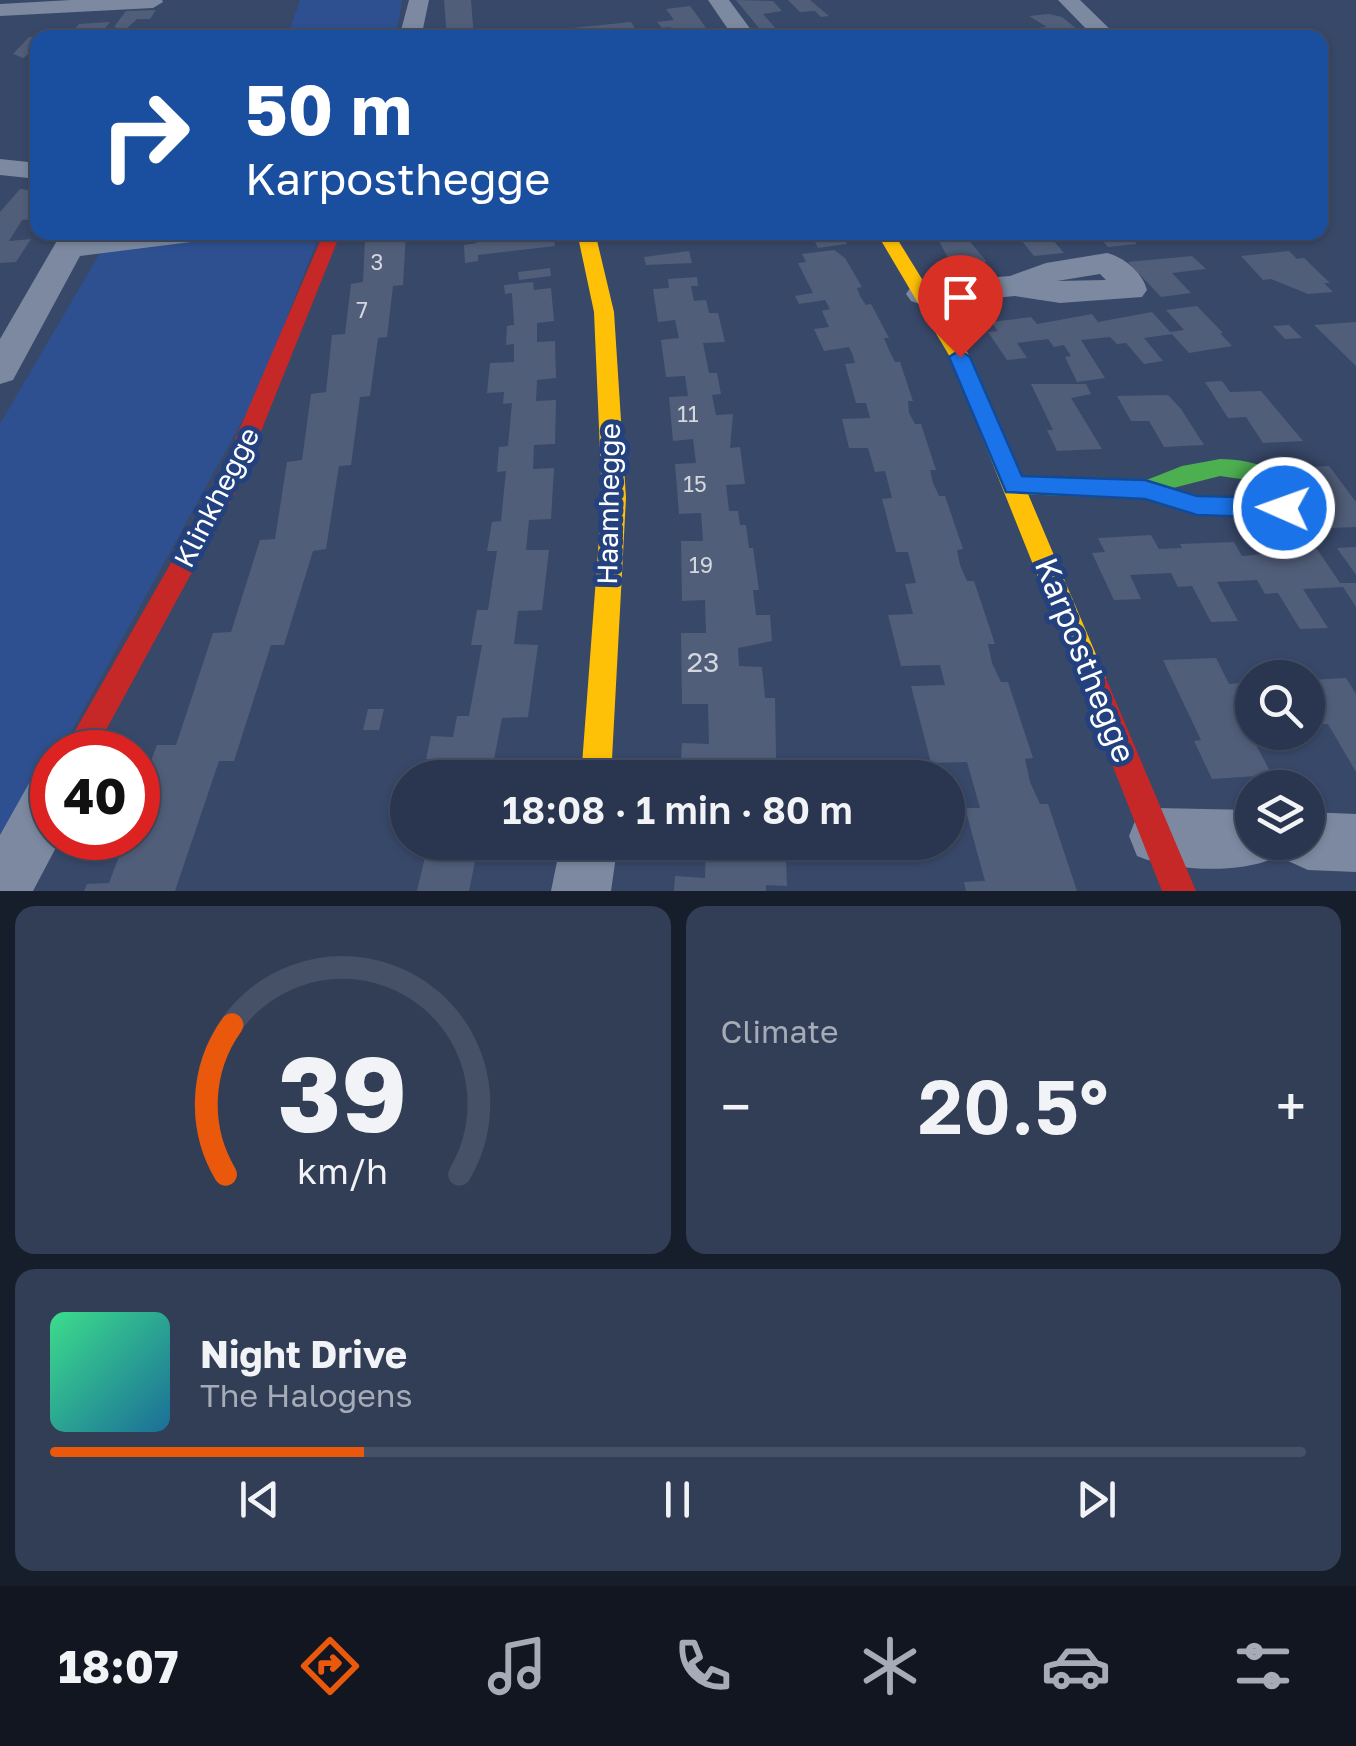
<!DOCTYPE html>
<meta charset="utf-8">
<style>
:root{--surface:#2a364f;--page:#323e56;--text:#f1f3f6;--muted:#a5abb7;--line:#465066;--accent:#ea580c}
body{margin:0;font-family:"Golos Text",sans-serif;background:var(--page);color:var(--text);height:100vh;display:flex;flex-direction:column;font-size:38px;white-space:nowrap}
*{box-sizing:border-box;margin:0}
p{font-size:32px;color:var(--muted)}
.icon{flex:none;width:55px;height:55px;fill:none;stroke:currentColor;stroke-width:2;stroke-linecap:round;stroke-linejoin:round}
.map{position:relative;height:891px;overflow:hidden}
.panel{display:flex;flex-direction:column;gap:15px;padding:15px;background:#171e2b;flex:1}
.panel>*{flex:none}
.hud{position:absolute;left:30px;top:30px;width:1298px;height:210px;border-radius:20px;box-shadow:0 2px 8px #0004,0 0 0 2px var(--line);background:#1a4fa0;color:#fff;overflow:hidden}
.tools{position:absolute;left:1235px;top:660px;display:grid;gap:20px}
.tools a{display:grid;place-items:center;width:90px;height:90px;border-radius:50%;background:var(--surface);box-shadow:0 2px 8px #0004,0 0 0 2px var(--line);font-size:50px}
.speed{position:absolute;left:30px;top:730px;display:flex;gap:20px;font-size:50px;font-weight:700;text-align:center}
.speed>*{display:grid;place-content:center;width:130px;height:130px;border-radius:50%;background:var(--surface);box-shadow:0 2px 8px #0004,0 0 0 2px var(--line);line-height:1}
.speed .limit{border:15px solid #d22;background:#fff;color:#111}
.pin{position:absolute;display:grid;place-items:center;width:85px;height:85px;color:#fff;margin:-102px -42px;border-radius:50% 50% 50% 0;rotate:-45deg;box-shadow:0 0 10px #0007}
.pin .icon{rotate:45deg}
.me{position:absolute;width:110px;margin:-55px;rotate:272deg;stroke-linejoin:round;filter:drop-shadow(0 0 8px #0008)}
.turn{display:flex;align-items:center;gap:35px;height:210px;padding:0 50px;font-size:45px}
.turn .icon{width:130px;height:130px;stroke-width:2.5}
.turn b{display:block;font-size:70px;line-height:85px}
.big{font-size:75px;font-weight:600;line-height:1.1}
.panel .tile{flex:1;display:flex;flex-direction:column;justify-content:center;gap:15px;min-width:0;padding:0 35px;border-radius:20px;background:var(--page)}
.panel .dial{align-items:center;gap:0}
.dial svg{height:260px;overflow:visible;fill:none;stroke:var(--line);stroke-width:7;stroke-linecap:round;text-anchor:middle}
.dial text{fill:var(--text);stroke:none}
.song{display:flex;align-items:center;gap:30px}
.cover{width:120px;height:120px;border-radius:15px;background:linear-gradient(135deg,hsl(150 70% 55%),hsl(200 70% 35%))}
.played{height:10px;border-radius:5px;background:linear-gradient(90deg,var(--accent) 25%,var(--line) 25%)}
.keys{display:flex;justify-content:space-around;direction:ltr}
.heat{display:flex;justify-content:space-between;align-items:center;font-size:55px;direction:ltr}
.panel .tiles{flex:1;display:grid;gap:15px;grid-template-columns:1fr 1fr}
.tile:last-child{grid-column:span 2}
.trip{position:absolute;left:390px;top:760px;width:575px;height:100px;border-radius:50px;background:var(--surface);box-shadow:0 2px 8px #0004,0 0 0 2px var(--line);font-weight:600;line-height:100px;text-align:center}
.menu{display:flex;height:160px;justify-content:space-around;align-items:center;background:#111620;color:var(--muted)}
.menu .icon{width:70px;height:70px}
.menu .on{color:var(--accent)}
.menu b{font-size:45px;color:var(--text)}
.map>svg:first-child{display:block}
</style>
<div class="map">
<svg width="1356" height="891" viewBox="0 0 1356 891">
<rect width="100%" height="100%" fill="#384869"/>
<!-- green -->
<path fill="#2e5090" d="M 300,0 L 402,0 L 396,37 L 287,37 Z
M 253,233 L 320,233 L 258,392 L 60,752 L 52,752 L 52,767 L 0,863 L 0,424 L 100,253 L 117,248 Z"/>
<!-- building -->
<path fill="#515e79" d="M 444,0 L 471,0 L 474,38 L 447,38 Z
M 736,0 L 773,1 L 782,11 L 763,14 L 777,30 L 797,28 L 802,33 L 767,38 Z
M 788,0 L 810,0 L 829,16 L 821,17 L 815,11 L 800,12 Z
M 690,6 L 699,18 L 713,38 L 686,38 L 682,33 L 674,34 L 670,27 L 662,28 L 657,22 L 674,20 L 666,9 Z
M 156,10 L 150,19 L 137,19 L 125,30 L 114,27 L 126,11 Z
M 1049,14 L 1062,17 L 1082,33 L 1027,38 L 997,38 L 992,33 L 1047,27 L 1029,16 Z
M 110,22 L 102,32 L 67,38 L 79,24 Z
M 631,22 L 637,32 L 588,38 L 525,38 L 523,33 Z
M 38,36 L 38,47 L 30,53 L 23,58 L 13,54 L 29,37 Z
M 20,189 L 38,191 L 38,219 L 22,220 L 9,241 L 31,239 L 16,262 L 0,263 L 0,212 Z
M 385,232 L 406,232 L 403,285 L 393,286 L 387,337 L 378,338 L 370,396 L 360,397 L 351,465 L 339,466 L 326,549 L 313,551 L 284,645 L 271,645 L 234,761 L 219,761 L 175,891 L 84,891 L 87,884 L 109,883 L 126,838 L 138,838 L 138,795 L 157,745 L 176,745 L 213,633 L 231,632 L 260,540 L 275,539 L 287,462 L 302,460 L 311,394 L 326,392 L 332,335 L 345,334 L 351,284 L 363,282 L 365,238 L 384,237 Z
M 476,232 L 553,232 L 555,246 L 478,255 L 478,261 L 465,263 L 464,245 L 477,243 Z
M 934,232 L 962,232 L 987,262 L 953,267 Z
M 1000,232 L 1046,232 L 1064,253 L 1034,256 L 1021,240 L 1008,242 Z
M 1095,232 L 1126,232 L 1137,244 L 1108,247 Z
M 843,236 L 847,244 L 818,248 L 814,240 Z
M 834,250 L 845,258 L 862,287 L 857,288 L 860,296 L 866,305 L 871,304 L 889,338 L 884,338 L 889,350 L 895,362 L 900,362 L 913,401 L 908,401 L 909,413 L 915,424 L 921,424 L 936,470 L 930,470 L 933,483 L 939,496 L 945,496 L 963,549 L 957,550 L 960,565 L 967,581 L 974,581 L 995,644 L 988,644 L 992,663 L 1001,682 L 1008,682 L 1033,758 L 1025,759 L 1030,782 L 1040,804 L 1048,804 L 1077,891 L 966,891 L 964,882 L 985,881 L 965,808 L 980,808 L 967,762 L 931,763 L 911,686 L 945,685 L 940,665 L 901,666 L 888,615 L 913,614 L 905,584 L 916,583 L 908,552 L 896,552 L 882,499 L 892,498 L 885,471 L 875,472 L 868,448 L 849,448 L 842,419 L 870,418 L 866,403 L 856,403 L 845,364 L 855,363 L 852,353 L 849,347 L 824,351 L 814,329 L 829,327 L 822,311 L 830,309 L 825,300 L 799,304 L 795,296 L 813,293 L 798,263 L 806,262 L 802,254 Z
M 689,251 L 692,263 L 646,265 L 644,257 Z
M 1289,251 L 1297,259 L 1304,258 L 1330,283 L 1324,283 L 1333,292 L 1308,294 L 1271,279 L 1263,280 L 1241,256 Z
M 1192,256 L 1206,269 L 1172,273 L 1191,293 L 1161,297 L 1128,262 Z
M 550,268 L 551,276 L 519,280 L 518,272 Z
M 697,277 L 698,286 L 691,286 L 694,301 L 706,300 L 709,313 L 718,313 L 725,342 L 703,343 L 709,373 L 717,373 L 721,394 L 712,395 L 716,415 L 733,414 L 730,448 L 740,447 L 745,484 L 726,485 L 729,511 L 738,511 L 740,525 L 746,525 L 749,548 L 753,548 L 759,590 L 753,590 L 756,615 L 770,615 L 772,641 L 738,648 L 739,666 L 762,667 L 765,698 L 775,698 L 776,758 L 761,758 L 762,778 L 680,778 L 682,743 L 709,744 L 708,704 L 682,704 L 681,633 L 706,633 L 705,600 L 682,601 L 681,541 L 703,541 L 701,513 L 679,514 L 675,464 L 696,463 L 693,439 L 673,441 L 669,397 L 688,396 L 685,376 L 666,377 L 661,340 L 679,338 L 675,320 L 658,322 L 653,289 L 669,288 L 668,279 Z
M 533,282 L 534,290 L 551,288 L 554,321 L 537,323 L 537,342 L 555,341 L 556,378 L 537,380 L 536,401 L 556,400 L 555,444 L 534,445 L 533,469 L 554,468 L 551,519 L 529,520 L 526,550 L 549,550 L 542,610 L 518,611 L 514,644 L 538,645 L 528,717 L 502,718 L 494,759 L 521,760 L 518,778 L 433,778 L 438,760 L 426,759 L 431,736 L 453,737 L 457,716 L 469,716 L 482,645 L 471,645 L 477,610 L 488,610 L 497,551 L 487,551 L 492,522 L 501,521 L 506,471 L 497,472 L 499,447 L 508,446 L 512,403 L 503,404 L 504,392 L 487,393 L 490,363 L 514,362 L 514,344 L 506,345 L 507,326 L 514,325 L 512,293 L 505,294 L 504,285 Z
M 1197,306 L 1223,333 L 1220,333 L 1232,346 L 1189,353 L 1170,332 L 1184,330 L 1166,310 Z
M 1152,312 L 1172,334 L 1144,338 L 1163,361 L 1144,364 L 1126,343 L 1117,344 L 1110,337 L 1081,340 L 1105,378 L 1077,382 L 1065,357 L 1071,356 L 1064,345 L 1054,347 L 1048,339 L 1017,343 L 1027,358 L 1007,360 L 988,332 L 998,331 L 991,322 L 1031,317 L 1037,324 L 1092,314 L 1098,322 Z
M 1356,322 L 1356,366 L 1314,325 Z
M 1289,325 L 1302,338 L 1285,339 L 1273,326 Z
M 1222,381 L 1230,392 L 1261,391 L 1303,441 L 1263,443 L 1246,417 L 1228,418 L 1205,382 Z
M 1031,384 L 1086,384 L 1091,394 L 1071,398 L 1102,449 L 1057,451 L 1047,430 L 1053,430 Z
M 1168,395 L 1181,409 L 1204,445 L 1164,447 L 1149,421 L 1131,421 L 1117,396 Z
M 1329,466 L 1356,502 L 1356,527 L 1331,528 L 1289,468 Z
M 1151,535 L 1159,549 L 1182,548 L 1180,544 L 1234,542 L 1242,556 L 1317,549 L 1340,583 L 1356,583 L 1356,607 L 1343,587 L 1303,589 L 1328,628 L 1300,629 L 1278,593 L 1265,594 L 1257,580 L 1217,582 L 1238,621 L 1211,622 L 1192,586 L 1178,587 L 1171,573 L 1130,575 L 1141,599 L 1114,600 L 1092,553 L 1105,552 L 1098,538 Z
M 1356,547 L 1356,575 L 1337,548 Z
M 1216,658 L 1229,684 L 1252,682 L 1252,723 L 1245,724 L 1272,775 L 1212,779 L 1194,741 L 1201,740 L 1163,660 Z
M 1346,678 L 1356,694 L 1356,772 L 1328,724 L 1308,725 L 1308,680 Z
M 368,709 L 384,709 L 379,730 L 363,730 Z
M 441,842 L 508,842 L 507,848 L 478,847 L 469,891 L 417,891 L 428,844 Z
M 706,842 L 765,842 L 766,858 L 786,858 L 787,886 L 766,885 L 766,891 L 674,891 L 675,876 L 705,878 Z"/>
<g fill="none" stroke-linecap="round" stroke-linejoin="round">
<!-- street -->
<path fill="#7c89a0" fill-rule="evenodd" d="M 71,0 L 162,0 L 163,2 L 153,8 L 0,16 L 0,4 Z
M 409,0 L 429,0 L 421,38 L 399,38 Z
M 708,0 L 729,0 L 757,38 L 734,38 Z
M 1058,0 L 1080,0 L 1119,38 L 1095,38 Z
M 0,159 L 38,163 L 38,179 L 0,175 Z
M 62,232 L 93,232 L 91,236 L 214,232 L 210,239 L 199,241 L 80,256 L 13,380 L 0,384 L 0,339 Z
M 1107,253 C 1124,257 1143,273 1147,290 L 1142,297 L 1060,303 L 1015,296 L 923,305 L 911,301 L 906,294 L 911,287 L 923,283 L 1010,276 L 1046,263 ZM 1100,274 L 1106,280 L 1057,281 Z
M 52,770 L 52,838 L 61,838 L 33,891 L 0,891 L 0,835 L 32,778 Z
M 1157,808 L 1252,810 L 1252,842 L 1279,842 L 1272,859 C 1236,874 1173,871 1137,856 L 1129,836 L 1137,816 Z
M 1308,812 L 1356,814 L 1356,872 L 1308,870 L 1288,861 L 1280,842 L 1308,842 Z
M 561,842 L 618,842 L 611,891 L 551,891 Z"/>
<!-- fast -->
<path fill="#4caf50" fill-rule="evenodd" d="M 1220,459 C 1250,459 1282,468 1298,496 L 1292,515 L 1284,518 L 1197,515 L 1145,499 L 1015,494 L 1007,492 L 1003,485 L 1007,478 L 1015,476 L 1144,481 L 1182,466 ZM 1220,476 L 1248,480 L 1273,498 L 1197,495 L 1173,488 Z"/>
<!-- slow -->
<path fill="#ffc107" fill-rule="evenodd" d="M 577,232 L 595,232 L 614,312 L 626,498 L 611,778 L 581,778 L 602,498 L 594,312 Z
M 876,232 L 893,232 L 970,357 L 1106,678 L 1102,687 L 1092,691 L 1082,687 L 950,357 Z"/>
<!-- jam -->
<path fill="#c62828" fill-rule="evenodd" d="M 324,232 L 341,232 L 239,486 L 94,752 L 63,752 L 216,484 Z
M 1092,665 L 1102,669 L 1196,891 L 1162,891 L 1078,678 L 1082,669 Z"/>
</g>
<!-- route -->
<path fill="#1a73e8" stroke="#114b97" stroke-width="2.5" d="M 960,350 L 970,357 L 1022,476 L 1145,480 L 1197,496 L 1284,498 L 1293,501 L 1296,508 L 1293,515 L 1284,518 L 1197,515 L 1145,499 L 1006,492 L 949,357 Z"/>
<g text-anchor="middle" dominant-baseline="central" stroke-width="10" stroke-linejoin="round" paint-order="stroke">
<!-- number labels -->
<g font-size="22" fill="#d4d7de">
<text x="377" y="261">3</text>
<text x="362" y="309">7</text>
<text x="688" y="413">11</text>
<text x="695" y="483">15</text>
<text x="701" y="564">19</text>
</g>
<!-- street labels -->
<g font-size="28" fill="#fff" stroke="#23417e">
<text transform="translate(216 497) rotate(-63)">Klinkhegge</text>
<text transform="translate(608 504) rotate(-89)">Haamhegge</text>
</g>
<!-- near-number labels -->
<g font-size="28" fill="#d4d7de">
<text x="703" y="661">23</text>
</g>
<!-- near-street labels -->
<g font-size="32" fill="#fff" stroke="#23417e">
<text transform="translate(1086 660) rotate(68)">Karposthegge</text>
</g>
</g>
</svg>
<div class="tools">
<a><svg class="icon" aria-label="search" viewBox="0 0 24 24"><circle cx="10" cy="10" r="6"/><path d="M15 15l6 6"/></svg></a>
<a><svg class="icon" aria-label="layers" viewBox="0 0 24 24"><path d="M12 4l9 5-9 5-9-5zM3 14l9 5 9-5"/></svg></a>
</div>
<div class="speed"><div class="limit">40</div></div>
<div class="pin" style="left:960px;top:357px;background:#d93025"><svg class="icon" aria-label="arrive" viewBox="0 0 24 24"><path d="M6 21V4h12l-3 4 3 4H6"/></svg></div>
<svg class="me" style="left:1284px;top:508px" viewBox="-20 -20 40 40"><circle r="17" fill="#1a73e8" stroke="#fff" stroke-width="3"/><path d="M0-11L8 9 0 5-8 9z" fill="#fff"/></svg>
<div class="trip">18:08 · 1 min · 80 m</div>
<div class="hud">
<div class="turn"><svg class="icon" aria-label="right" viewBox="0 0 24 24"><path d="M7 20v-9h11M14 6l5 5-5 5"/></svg><div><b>50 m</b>Karposthegge</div></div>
</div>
</div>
<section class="panel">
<div class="tiles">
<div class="tile dial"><svg viewBox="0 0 100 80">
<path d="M14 69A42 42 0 1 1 86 69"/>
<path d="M14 69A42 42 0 0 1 16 23" stroke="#ea580c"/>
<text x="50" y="56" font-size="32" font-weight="700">39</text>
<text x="50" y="72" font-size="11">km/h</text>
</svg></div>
<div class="tile"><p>Climate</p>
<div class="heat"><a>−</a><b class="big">20.5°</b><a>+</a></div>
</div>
<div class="tile">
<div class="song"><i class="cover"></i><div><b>Night Drive</b><p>The Halogens</p></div></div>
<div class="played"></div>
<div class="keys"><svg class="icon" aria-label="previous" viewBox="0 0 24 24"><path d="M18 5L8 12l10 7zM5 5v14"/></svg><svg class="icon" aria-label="pause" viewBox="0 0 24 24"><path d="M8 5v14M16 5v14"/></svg><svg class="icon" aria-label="next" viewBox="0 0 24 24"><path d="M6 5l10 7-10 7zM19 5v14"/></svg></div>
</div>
</div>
</section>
<nav class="menu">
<b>18:07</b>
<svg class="icon on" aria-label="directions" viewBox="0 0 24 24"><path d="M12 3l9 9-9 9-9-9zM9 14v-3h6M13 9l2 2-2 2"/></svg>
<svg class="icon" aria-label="music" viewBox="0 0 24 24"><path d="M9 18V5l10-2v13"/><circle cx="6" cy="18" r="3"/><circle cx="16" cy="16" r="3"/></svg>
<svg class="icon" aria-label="phone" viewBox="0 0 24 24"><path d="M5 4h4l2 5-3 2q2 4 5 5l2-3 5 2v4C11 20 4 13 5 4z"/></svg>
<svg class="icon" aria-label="climate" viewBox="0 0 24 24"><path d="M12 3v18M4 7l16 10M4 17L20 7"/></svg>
<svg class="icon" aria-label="car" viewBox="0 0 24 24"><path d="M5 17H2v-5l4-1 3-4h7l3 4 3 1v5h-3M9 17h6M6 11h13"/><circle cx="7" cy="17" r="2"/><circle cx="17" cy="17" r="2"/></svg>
<svg class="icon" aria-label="filters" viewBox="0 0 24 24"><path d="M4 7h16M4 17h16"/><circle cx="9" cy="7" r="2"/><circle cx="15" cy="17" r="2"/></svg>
</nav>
